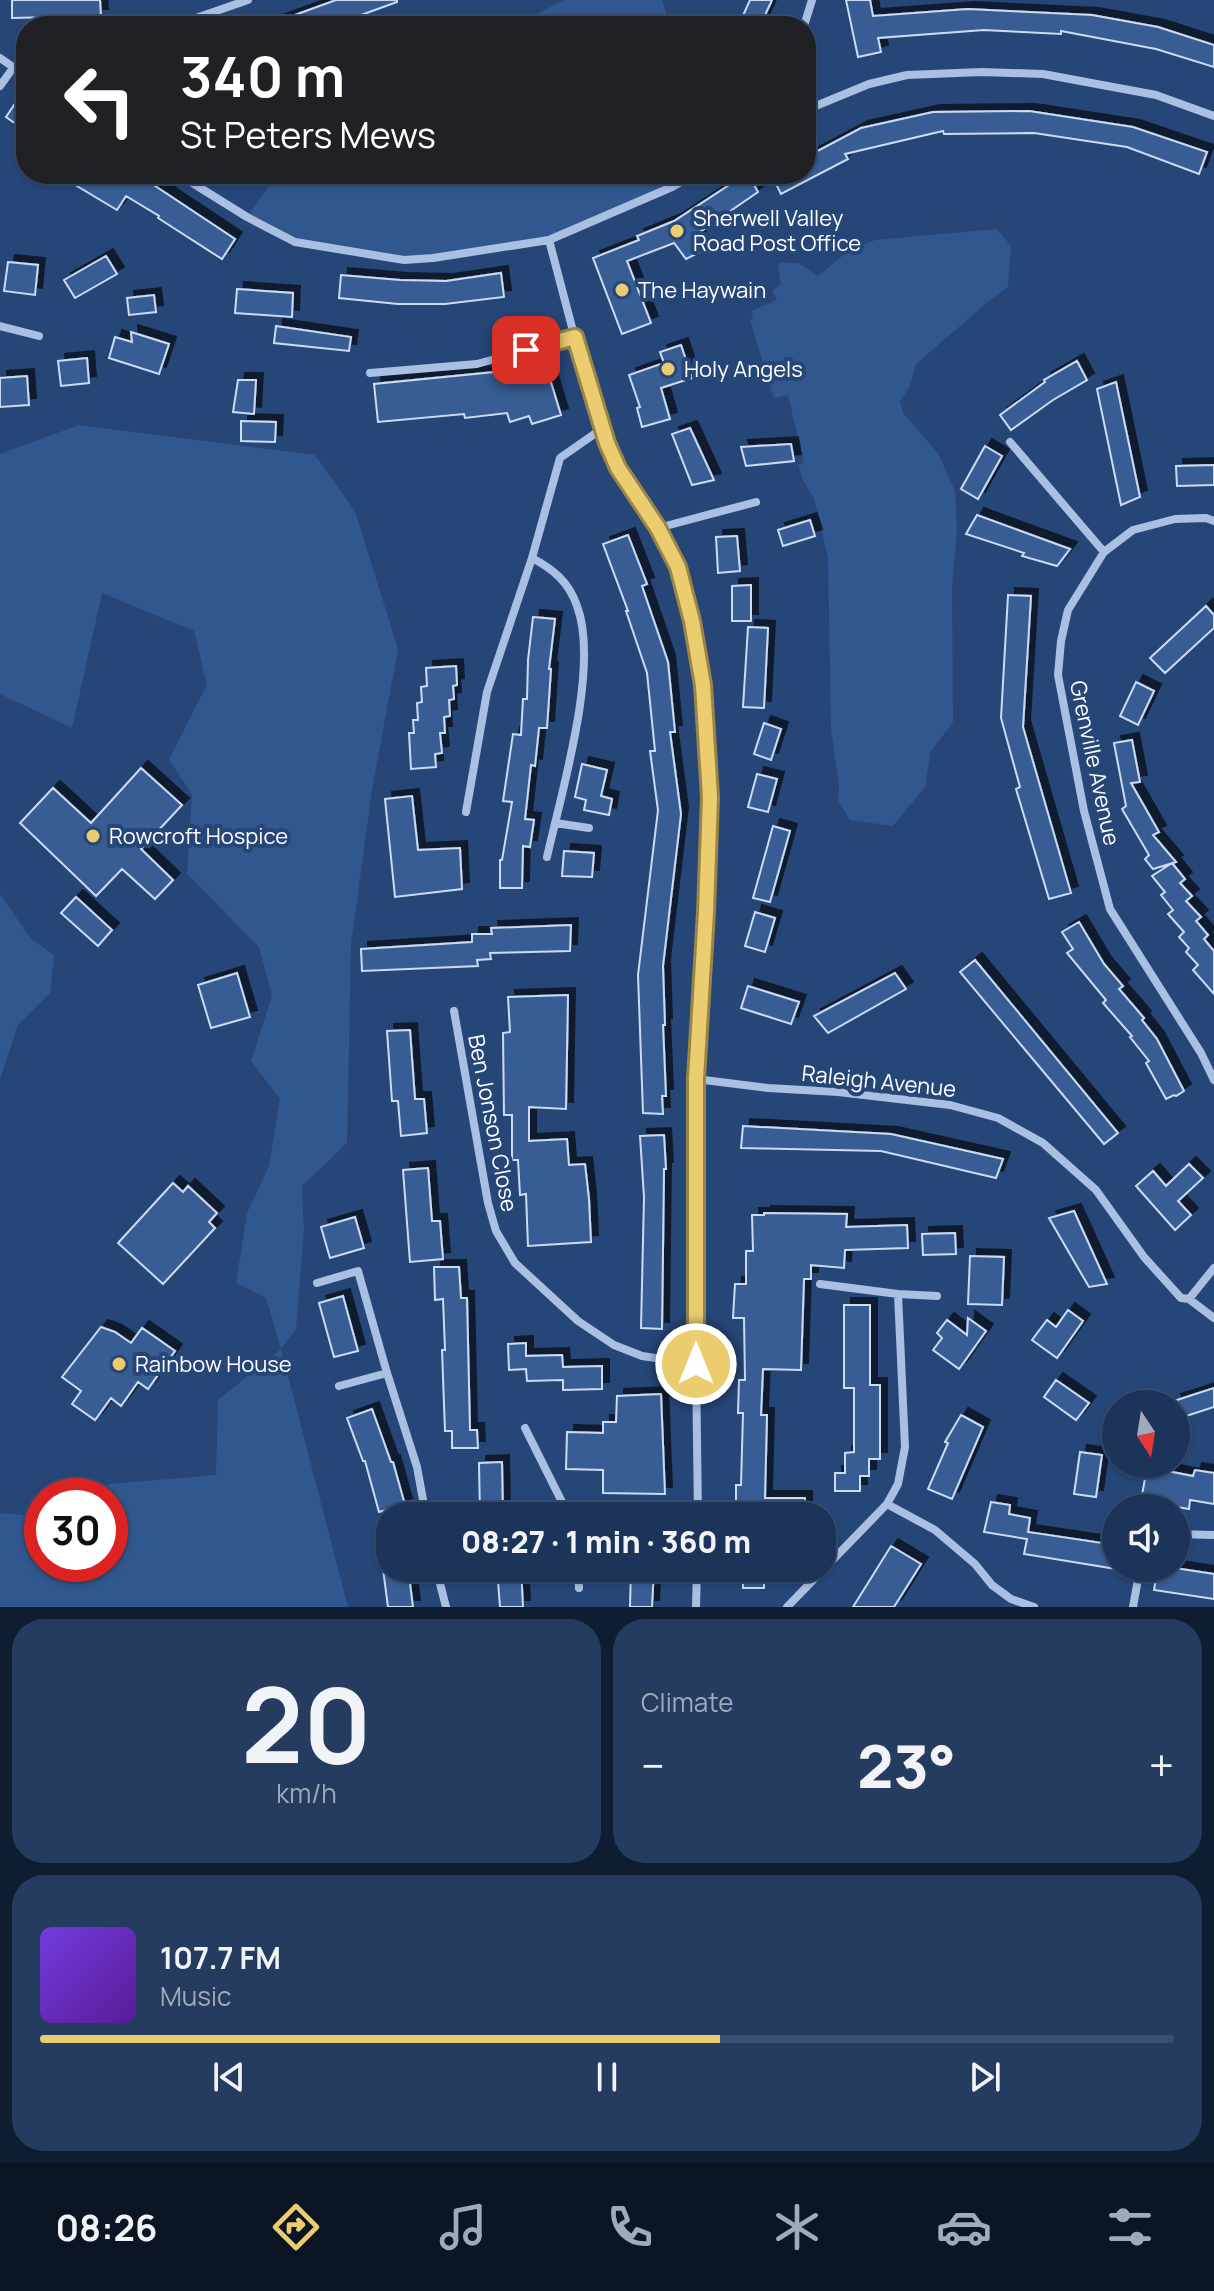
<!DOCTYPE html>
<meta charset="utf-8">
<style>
:root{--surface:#1c345a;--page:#253c60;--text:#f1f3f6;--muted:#a0aabb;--line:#3a4f70;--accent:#ebcc6f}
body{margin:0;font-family:Manrope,sans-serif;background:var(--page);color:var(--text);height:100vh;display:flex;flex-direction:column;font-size:30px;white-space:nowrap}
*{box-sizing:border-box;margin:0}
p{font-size:26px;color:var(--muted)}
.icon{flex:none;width:44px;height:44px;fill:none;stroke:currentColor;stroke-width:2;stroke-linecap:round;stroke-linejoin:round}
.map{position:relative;height:1607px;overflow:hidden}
.details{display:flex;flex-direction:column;gap:12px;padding:12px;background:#0f1d32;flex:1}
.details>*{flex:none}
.banner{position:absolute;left:16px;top:16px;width:800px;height:168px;border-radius:32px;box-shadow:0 2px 6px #0004,0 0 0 2px var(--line);background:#202124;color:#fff;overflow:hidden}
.needle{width:52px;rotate:168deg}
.tools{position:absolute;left:1102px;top:1390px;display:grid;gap:16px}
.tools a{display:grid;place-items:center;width:88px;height:88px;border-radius:50%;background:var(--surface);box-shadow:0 2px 6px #0004,0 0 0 2px var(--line);font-size:40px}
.speed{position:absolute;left:24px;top:1478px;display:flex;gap:16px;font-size:40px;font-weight:700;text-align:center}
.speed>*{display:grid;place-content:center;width:104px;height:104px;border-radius:50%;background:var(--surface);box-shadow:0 2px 6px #0004,0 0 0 2px var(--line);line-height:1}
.speed .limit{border:12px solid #d22;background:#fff;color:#111}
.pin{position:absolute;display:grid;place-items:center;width:68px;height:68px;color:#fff;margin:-34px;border-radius:16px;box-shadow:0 4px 12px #0006}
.me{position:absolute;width:88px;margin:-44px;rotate:0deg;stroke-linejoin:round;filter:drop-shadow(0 0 6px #0008)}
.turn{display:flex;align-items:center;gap:28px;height:168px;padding:0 32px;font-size:36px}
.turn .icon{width:104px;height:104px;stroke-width:2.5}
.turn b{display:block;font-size:56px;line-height:68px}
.big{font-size:60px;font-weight:800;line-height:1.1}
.details .tile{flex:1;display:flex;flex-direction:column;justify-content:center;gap:12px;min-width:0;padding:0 28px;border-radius:32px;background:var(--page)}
.details .dial{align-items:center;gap:0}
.dial b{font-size:104px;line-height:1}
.song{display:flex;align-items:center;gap:24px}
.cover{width:96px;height:96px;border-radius:12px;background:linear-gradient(135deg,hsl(260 70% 55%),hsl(270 70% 35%))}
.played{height:8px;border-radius:4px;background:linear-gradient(90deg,var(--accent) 60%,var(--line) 60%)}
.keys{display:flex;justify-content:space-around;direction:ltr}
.heat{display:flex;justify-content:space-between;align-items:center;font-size:44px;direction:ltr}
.details .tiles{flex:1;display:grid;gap:12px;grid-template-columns:1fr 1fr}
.tile:last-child{grid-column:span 2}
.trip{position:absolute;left:376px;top:1502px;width:460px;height:80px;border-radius:32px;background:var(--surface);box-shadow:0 2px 6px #0004,0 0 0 2px var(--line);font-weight:800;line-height:80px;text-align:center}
.tabs{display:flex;height:128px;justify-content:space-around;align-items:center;background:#0b1524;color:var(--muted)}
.tabs .icon{width:56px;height:56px}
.tabs .current{color:var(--accent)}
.tabs b{font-size:36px;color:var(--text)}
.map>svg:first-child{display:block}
</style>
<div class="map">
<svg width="1214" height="1607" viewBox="0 0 1214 1607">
<defs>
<filter id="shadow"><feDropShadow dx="7" dy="-7" stdDeviation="0" flood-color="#0009"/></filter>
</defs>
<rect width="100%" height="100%" fill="#264678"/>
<!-- green -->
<path fill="#31578f" d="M 564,0 L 662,0 L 671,26 L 514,26 Z
M 277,174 L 695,174 L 549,240 L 404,260 L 295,242 L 247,217 Z
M 997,229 L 1011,246 L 1008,287 L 990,300 L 916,364 L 910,386 L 900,401 L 903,413 L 938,453 L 955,491 L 957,530 L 952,587 L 953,722 L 931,751 L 925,787 L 893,826 L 850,820 L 838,800 L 839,786 L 831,730 L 828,557 L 814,499 L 802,478 L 798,465 L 804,463 L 788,395 L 774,398 L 750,320 L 753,319 L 751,311 L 777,300 L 772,290 L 781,285 L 778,266 L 781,263 L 798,263 L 818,276 L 847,252 L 875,240 Z
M 79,425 L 315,455 L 355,511 L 398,649 L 372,790 L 351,944 L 347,1143 L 302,1186 L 304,1230 L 296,1329 L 281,1349 L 348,1607 L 0,1607 L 0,1513 L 42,1517 L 42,1564 L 110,1564 L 110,1496 L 85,1496 L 110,1484 L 216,1475 L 218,1400 L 281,1349 L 266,1298 L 236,1283 L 247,1213 L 269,1166 L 280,1099 L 251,1061 L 272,996 L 259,947 L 187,874 L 192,795 L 169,759 L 207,685 L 194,631 L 102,593 L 72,728 L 0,694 L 0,454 Z
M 0,894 L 31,939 L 54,955 L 50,993 L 18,1025 L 0,1079 Z"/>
<!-- building -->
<path fill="#375d94" stroke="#cbdbf2" stroke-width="2" filter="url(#shadow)" d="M 12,0 L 100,0 L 101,16 L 12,18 Z
M 336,0 L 397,0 L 397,2 L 331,26 L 271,26 L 270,24 Z
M 750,0 L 772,0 L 760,26 L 753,26 L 741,20 Z
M 846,0 L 870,0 L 873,16 L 968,9 L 1092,15 L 1158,27 L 1214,45 L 1214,67 L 1156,49 L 1061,31 L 1061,34 L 984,30 L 878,38 L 881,52 L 858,57 Z
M 26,87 L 26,131 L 6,117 Z
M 1029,111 L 1133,127 L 1207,152 L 1199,174 L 1127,147 L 1034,133 L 944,134 L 943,131 L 845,154 L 848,159 L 781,194 L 771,174 L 806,174 L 806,157 L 861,128 L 933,112 Z
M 57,174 L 137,174 L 235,239 L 222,259 L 158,218 L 159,216 L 126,196 L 117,210 Z
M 746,174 L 748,174 L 758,192 L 697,234 L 702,251 L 686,259 L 674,243 L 627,261 L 651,323 L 622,334 L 593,258 L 639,240 L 637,236 L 674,221 Z
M 106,256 L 117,274 L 75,298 L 64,280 Z
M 8,262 L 38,265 L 35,295 L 4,291 Z
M 501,273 L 504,297 L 445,304 L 398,304 L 339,298 L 341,275 L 400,280 L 446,281 Z
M 237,289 L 293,293 L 292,317 L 235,313 Z
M 154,295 L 156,312 L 129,315 L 127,298 Z
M 276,326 L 351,337 L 349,351 L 274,343 Z
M 131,332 L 169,344 L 159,374 L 109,358 L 115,337 L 132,342 Z
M 681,345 L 692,378 L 661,388 L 670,419 L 642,427 L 637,408 L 640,407 L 629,375 L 664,363 L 660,352 Z
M 542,353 L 561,415 L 532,424 L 529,416 L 510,422 L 507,413 L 465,418 L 464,414 L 378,422 L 374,384 L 494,372 L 493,367 Z
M 87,358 L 89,383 L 61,386 L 58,361 Z
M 1077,361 L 1087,380 L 1053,400 L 1011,430 L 1000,415 L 1045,382 L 1044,380 Z
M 27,376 L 29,405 L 0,407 L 0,378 Z
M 238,380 L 256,380 L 254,414 L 233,412 Z
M 1116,382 L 1140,497 L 1121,505 L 1097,389 Z
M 241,421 L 276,422 L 275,442 L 241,441 Z
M 690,428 L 714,480 L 692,485 L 672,434 Z
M 791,444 L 794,461 L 746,466 L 741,447 Z
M 985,446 L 1002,456 L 978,499 L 961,489 Z
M 1214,465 L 1214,485 L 1177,486 L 1176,466 Z
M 977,515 L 1070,549 L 1057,566 L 1022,556 L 1024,553 L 966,534 Z
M 810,520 L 815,536 L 783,546 L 778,530 Z
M 628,535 L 647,584 L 642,586 L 668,662 L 675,732 L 670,732 L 681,814 L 663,966 L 665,1025 L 663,1025 L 666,1096 L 662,1096 L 663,1114 L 643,1113 L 638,975 L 658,810 L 650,751 L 655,751 L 647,673 L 626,611 L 628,611 L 603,544 Z
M 737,536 L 740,571 L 718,573 L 716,537 Z
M 751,585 L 751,621 L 732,621 L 732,586 Z
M 1008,595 L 1031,596 L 1023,727 L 1071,893 L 1049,899 L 1016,789 L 1020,787 L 1001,718 Z
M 1206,606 L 1214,615 L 1214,628 L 1165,673 L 1150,658 Z
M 533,617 L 555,619 L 549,669 L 551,669 L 547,728 L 539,728 L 535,766 L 531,765 L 525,819 L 534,820 L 530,847 L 523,846 L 522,888 L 500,888 L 500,860 L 502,860 L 512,802 L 503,801 L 513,734 L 521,735 L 523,699 L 527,699 L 528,660 Z
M 748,627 L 768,628 L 764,708 L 743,707 Z
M 456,666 L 457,685 L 453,686 L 454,699 L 449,700 L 450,716 L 444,717 L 445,733 L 440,733 L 442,753 L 435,754 L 436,767 L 411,769 L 409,733 L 414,733 L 413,720 L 418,720 L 417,703 L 422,702 L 421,687 L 427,686 L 426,668 Z
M 1136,682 L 1154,691 L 1138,725 L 1120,716 Z
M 764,723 L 781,729 L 771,760 L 754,754 Z
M 1132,740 L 1140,782 L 1131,783 L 1159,832 L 1153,835 L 1176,862 L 1153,869 L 1145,859 L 1149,855 L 1122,809 L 1126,806 L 1114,743 Z
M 582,764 L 607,770 L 601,796 L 612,799 L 609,815 L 584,810 L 586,800 L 575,797 Z
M 141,768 L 182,805 L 141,849 L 173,880 L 155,899 L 122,869 L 96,896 L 20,823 L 53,788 L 91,823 Z
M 757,774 L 777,779 L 768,812 L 748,807 Z
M 412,796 L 418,850 L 460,848 L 462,889 L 395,897 L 385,799 Z
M 773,826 L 790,831 L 770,902 L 753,898 Z
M 564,851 L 594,853 L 592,877 L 562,876 Z
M 1172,863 L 1185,879 L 1180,883 L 1192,896 L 1186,901 L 1201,917 L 1196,921 L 1208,935 L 1204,939 L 1214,951 L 1214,994 L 1193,970 L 1198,965 L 1186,952 L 1189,948 L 1179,937 L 1184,932 L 1168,914 L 1173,910 L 1161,895 L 1165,892 L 1152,876 Z
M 76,897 L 112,930 L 98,946 L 61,913 Z
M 755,912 L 775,918 L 765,952 L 745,946 Z
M 1079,922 L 1104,964 L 1123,986 L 1119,989 L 1144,1018 L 1142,1020 L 1157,1039 L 1184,1091 L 1176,1096 L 1174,1095 L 1166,1099 L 1146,1063 L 1149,1061 L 1130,1037 L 1132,1036 L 1103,1003 L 1106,1000 L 1067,953 L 1073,949 L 1062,932 Z
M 571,925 L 570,951 L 490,953 L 491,959 L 477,960 L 478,966 L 362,971 L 361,949 L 472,942 L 472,934 L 492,934 L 491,928 Z
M 975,960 L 1118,1133 L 1104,1144 L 960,972 Z
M 237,973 L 250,1017 L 211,1028 L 198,985 Z
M 895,973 L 906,989 L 828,1033 L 814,1016 Z
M 748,986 L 799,1002 L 791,1024 L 741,1008 Z
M 568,995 L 566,1109 L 529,1107 L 529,1141 L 567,1139 L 569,1165 L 585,1164 L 589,1199 L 591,1242 L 528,1246 L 526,1194 L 520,1195 L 518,1160 L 512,1160 L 512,1115 L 504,1115 L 503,1033 L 510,1032 L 508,997 Z
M 410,1030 L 415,1099 L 424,1099 L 427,1133 L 401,1136 L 398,1101 L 392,1101 L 387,1031 Z
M 743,1126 L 891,1134 L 1003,1159 L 996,1178 L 881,1151 L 741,1148 Z
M 664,1135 L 666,1169 L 664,1169 L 662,1329 L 641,1328 L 644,1197 L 640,1136 Z
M 1189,1164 L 1203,1178 L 1178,1201 L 1191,1215 L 1175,1230 L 1136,1186 L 1153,1171 L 1166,1186 Z
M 428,1168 L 432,1221 L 440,1221 L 443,1259 L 410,1262 L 403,1170 Z
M 173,1183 L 183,1192 L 188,1186 L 217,1213 L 209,1222 L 215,1228 L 163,1284 L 118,1243 Z
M 1074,1211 L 1107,1284 L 1089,1287 L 1049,1218 Z
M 764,1213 L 847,1214 L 846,1227 L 907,1225 L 908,1248 L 845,1250 L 844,1268 L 811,1265 L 811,1279 L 804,1279 L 801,1370 L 763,1369 L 761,1415 L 767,1415 L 765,1498 L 805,1498 L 805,1516 L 736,1516 L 736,1485 L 741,1485 L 743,1413 L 738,1413 L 739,1380 L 745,1380 L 744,1318 L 733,1318 L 735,1284 L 746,1284 L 746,1251 L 753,1251 L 752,1215 L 764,1215 Z
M 355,1217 L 364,1248 L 330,1258 L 321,1227 Z
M 955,1233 L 956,1254 L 923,1255 L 922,1234 Z
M 970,1256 L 1004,1257 L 1002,1305 L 968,1304 Z
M 434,1267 L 459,1267 L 461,1298 L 467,1298 L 470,1430 L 477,1430 L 478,1448 L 452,1448 L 452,1431 L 445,1431 L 442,1350 L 445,1350 L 443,1299 L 435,1300 Z
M 343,1296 L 358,1351 L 334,1357 L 319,1303 Z
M 844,1305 L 870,1305 L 870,1385 L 880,1385 L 880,1459 L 869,1459 L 869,1476 L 860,1476 L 860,1491 L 835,1491 L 835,1473 L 845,1473 L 845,1453 L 854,1452 L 854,1388 L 844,1388 Z
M 1068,1310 L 1083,1321 L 1057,1358 L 1032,1340 L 1047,1320 L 1056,1327 Z
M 968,1318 L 986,1331 L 959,1369 L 933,1350 L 942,1338 L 937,1333 L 947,1320 L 967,1335 Z
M 101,1327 L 115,1332 L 131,1343 L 142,1328 L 175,1351 L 148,1389 L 138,1382 L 121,1406 L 111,1398 L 95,1420 L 72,1404 L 81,1391 L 62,1377 Z
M 526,1343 L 526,1356 L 562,1355 L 563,1367 L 602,1366 L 602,1389 L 563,1390 L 563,1380 L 527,1381 L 526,1369 L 509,1370 L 508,1344 Z
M 1056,1380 L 1089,1403 L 1076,1420 L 1044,1397 Z
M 1214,1388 L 1214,1407 L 1180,1418 L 1174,1401 Z
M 661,1394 L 665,1494 L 603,1493 L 603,1470 L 566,1469 L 567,1432 L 603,1433 L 603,1422 L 616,1422 L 617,1396 Z
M 372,1409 L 391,1462 L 393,1462 L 405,1505 L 379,1512 L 365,1461 L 363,1461 L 347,1418 Z
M 961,1415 L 983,1427 L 952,1499 L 928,1489 L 948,1443 L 945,1442 Z
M 1080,1452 L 1102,1455 L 1096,1497 L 1074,1494 Z
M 502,1462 L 503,1516 L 480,1515 L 479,1463 Z
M 1147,1467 L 1193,1476 L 1195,1470 L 1214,1473 L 1214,1504 L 1190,1500 L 1189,1509 L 1141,1501 Z
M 991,1502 L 1010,1505 L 1009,1514 L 1030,1518 L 1028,1532 L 1116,1545 L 1116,1569 L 1024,1554 L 1027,1539 L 984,1532 Z
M 891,1546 L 921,1564 L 894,1607 L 853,1607 Z
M 408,1568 L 413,1607 L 388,1607 L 383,1569 Z
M 497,1568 L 521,1568 L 523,1607 L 500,1607 Z
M 631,1568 L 654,1568 L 652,1607 L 630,1607 Z
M 743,1568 L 764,1568 L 764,1588 L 743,1588 Z
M 1158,1568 L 1175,1568 L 1214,1574 L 1214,1599 L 1154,1590 Z"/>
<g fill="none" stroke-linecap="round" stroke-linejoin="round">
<!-- street -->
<path stroke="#a9c0e3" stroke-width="8" d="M 173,26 L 248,0
M 804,26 L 812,0
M 0,58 L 26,76
M 0,86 L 13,68
M 806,110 L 869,84 L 907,75 L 982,72 L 1043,74 L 1156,95 L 1214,116
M 178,174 L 247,217 L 295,242 L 404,260 L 433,258 L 549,240 L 672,187 L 695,174
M 549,240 L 583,369 L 607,443 L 618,468 L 658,528 L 678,567 L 692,621 L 703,685 L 710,797 L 706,912 L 696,1079 L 696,1364 L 698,1516
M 0,326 L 39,336
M 370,373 L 477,364 L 575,337
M 1010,442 L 1104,552
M 1214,521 L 1206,518 L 1175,519 L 1133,530 L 1104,552 L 1068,610 L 1061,641 L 1058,675 L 1084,811 L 1110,909 L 1201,1053 L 1214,1080
M 658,528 L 756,502
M 466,812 L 487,692 L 532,558
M 555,823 L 589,828
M 547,857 C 561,794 600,666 577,606 C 569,582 553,569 532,558 L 560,458 L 603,428
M 454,1011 L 488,1203 L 496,1231 L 515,1263 L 578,1321 L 614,1345 L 642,1356 L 696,1364
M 696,1079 L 768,1088 L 838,1092 L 950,1105 L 998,1118 L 1043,1143 L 1096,1190 L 1144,1257 L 1181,1298 L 1189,1299 L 1214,1318
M 317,1283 L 358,1271 L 387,1373 L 417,1467 L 426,1516
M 820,1284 L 898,1294 L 937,1296
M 1189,1299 L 1214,1268
M 339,1386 L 387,1373
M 525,1428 L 569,1516
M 887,1504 L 935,1530 L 975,1564 L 992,1585 L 1011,1599 L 1034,1607
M 1176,1534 L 1214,1535
M 383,1541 L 390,1540
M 436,1568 L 446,1607
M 578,1568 L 579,1588
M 696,1607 L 697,1568
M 787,1607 L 887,1504 L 898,1484 L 905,1447 L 898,1294
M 1133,1607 L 1140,1568"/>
</g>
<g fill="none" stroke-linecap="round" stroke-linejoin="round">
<!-- route casing -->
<g stroke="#998548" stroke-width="20">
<path id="route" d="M 526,350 L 575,337 L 607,443 L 618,468 L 658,528 L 678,567 L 692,621 L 703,685 L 710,797 L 706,912 L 696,1079 L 696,1364"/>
</g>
<!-- route -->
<use href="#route" stroke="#ebcc6f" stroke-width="14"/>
</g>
<!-- markers -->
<g fill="#ebcc6f" stroke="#264678" stroke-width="3">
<circle cx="677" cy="231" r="8"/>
<circle cx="622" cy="290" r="8"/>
<circle cx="668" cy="369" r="8"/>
<circle cx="93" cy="836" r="8"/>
<circle cx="119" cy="1364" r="8"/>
</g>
<g text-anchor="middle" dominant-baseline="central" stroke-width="8" stroke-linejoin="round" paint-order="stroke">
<!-- poi labels -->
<g font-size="22" fill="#fff" stroke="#264678" text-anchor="start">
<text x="693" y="218">Sherwell Valley<tspan x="693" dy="25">Road Post Office</tspan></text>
<text x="638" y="290">The Haywain</text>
<text x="684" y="369">Holy Angels</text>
<text x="109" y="836">Rowcroft Hospice</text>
<text x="135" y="1364">Rainbow House</text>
</g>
<!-- street labels -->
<g font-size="22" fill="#fff" stroke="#264678">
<text transform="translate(1095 763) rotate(78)">Grenville Avenue</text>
<text transform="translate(879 1081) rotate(6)">Raleigh Avenue</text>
<text transform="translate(493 1123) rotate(79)">Ben Jonson Close</text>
</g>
</g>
</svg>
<div class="tools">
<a><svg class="needle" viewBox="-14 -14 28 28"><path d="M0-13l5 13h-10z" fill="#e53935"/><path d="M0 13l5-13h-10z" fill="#a0aabb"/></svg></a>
<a><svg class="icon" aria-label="sound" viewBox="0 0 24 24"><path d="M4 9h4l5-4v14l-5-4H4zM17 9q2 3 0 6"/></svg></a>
</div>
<div class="speed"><div class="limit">30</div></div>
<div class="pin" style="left:526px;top:350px;background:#d93025"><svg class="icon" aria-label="arrive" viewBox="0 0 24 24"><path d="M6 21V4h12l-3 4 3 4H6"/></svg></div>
<svg class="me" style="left:696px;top:1364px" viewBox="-20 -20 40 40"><circle r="17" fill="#ebcc6f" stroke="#fff" stroke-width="3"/><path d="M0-11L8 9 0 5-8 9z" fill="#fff"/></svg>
<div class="trip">08:27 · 1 min · 360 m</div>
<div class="banner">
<div class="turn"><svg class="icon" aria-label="left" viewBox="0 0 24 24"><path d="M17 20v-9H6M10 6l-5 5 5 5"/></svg><div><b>340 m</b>St Peters Mews</div></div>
</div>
</div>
<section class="details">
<div class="tiles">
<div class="tile dial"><b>20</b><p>km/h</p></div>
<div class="tile"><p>Climate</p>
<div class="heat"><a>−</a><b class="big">23°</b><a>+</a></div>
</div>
<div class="tile">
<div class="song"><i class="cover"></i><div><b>107.7 FM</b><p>Music</p></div></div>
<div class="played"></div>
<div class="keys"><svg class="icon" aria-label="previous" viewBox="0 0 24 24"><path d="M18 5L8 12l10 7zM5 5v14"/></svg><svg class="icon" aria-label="pause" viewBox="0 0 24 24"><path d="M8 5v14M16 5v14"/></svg><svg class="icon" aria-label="next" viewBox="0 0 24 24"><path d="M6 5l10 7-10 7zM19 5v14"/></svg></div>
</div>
</div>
</section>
<nav class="tabs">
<b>08:26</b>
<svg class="icon current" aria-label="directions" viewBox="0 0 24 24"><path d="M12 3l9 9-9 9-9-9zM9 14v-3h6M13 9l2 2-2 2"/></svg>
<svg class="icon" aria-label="music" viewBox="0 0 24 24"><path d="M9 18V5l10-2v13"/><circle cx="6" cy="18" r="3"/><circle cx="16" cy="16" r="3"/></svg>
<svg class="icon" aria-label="phone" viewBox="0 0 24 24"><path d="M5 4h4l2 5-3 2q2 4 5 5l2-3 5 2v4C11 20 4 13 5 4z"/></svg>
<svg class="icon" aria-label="climate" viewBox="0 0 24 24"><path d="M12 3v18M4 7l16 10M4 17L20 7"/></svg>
<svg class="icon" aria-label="car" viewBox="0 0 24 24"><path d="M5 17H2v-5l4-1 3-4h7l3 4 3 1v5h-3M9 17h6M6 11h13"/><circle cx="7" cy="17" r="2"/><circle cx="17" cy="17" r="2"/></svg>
<svg class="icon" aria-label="filters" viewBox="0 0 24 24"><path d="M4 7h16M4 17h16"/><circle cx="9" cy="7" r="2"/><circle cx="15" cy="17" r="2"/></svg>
</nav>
